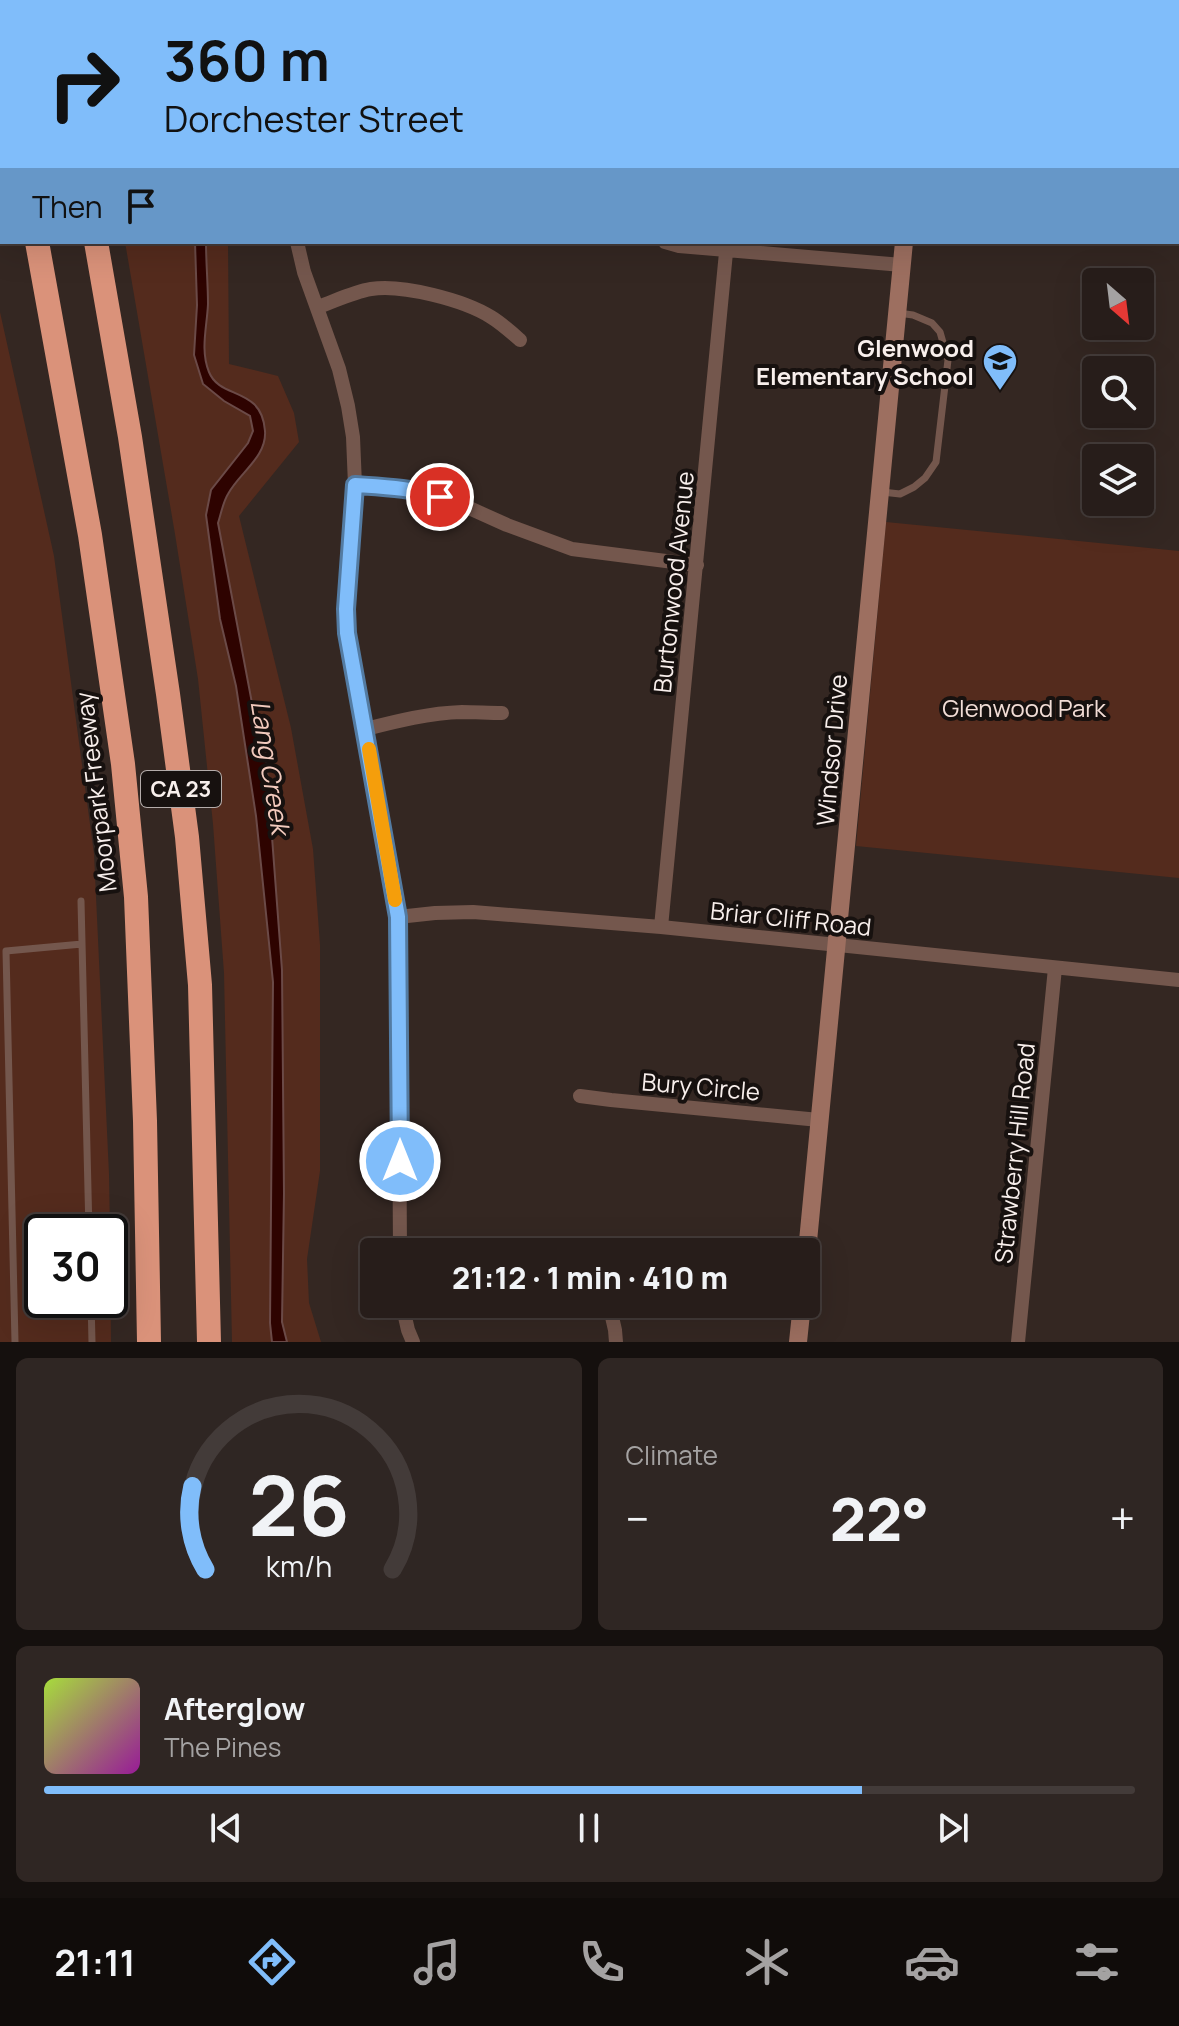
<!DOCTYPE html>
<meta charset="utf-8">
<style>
:root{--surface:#271d1a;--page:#2f2623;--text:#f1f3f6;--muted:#a4a2a2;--line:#433b39;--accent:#80bdfa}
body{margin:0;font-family:Manrope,sans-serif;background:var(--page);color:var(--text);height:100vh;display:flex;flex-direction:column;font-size:30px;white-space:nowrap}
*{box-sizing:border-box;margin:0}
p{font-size:26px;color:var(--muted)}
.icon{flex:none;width:44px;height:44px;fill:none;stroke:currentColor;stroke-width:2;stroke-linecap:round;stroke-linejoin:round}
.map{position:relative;height:1342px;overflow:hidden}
.drawer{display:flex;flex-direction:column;gap:16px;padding:16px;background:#15100e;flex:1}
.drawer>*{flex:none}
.banner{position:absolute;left:0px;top:0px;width:1180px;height:244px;box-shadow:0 8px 32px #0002,0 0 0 2px var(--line);background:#80bdfa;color:#111;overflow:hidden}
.needle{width:52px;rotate:152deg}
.tools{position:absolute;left:1082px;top:268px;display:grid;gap:16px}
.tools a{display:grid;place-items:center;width:72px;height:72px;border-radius:8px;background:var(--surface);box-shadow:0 8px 32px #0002,0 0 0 2px var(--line);font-size:40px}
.speed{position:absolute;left:24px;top:1214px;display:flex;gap:16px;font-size:40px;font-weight:700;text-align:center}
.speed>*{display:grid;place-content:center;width:104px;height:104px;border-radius:50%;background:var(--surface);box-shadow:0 8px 32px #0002,0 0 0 2px var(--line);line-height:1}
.speed .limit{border:4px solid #111;border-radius:12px;background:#fff;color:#111}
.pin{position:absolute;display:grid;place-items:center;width:68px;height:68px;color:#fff;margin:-34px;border:4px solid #fff;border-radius:50%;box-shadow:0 2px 8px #0007}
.me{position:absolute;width:88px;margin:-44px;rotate:0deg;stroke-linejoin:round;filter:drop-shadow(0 0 6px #0008)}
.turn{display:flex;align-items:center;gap:28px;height:168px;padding:0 32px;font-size:36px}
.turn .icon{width:104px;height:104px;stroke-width:2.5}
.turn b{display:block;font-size:56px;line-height:68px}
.then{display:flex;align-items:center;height:76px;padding:0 32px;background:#0003;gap:16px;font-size:30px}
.big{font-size:60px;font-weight:800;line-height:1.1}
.drawer .widget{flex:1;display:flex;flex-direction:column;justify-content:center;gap:12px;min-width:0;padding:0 28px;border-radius:12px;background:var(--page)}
.drawer .dial{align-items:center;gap:0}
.dial svg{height:208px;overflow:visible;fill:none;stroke:var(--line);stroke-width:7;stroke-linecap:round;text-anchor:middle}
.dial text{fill:var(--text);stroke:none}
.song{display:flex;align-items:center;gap:24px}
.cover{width:96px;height:96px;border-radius:12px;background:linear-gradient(135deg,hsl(80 70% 55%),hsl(300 70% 35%))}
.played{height:8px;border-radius:4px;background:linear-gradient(90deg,var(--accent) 75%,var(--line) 75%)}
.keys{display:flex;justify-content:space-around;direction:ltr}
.heat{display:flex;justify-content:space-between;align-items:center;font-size:44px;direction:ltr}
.drawer .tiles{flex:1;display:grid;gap:16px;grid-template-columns:1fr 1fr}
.widget:last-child{grid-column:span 2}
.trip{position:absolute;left:360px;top:1238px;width:460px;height:80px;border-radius:8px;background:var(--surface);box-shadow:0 8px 32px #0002,0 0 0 2px var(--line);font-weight:800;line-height:80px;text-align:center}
.dock{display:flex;height:128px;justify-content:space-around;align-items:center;background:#100c0a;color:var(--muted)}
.dock .icon{width:56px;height:56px}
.dock .selected{color:var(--accent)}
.dock b{font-size:36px;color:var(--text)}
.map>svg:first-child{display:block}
</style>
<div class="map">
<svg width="1179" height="1342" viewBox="0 0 1179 1342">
<rect width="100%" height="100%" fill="#342722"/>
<!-- green -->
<path fill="#542b1d" d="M 84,0 L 262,0 L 261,2 L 84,2 Z
M 125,242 L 228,242 L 229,364 L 278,376 L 294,413 L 299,442 L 239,516 L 291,728 L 313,849 L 320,945 L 320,1171 L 307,1259 L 309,1303 L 321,1342 L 232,1342 L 224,973 L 213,824 L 198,679 L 175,534 Z
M 0,312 L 54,556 L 94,854 L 109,1174 L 110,1232 L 42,1232 L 42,1300 L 110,1300 L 110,1243 L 111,1342 L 0,1342 Z
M 886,522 L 1179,551 L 1179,878 L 856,846 Z"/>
<!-- water -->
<path fill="#2e0300" stroke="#6b4a47" stroke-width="2" d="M 195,242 L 206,242 C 206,263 208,284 208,304 C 207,327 200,350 209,372 C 220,400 262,386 265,431 C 267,457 239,473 228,494 C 223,502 221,514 218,523 L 258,735 L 266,757 L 282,970 L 284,1193 L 282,1322 L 287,1342 L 272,1342 L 270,1323 L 273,982 L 256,816 L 236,686 L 220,619 L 206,515 L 211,490 L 248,443 L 253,431 L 250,416 L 224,401 L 203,384 L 194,355 L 197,305 Z"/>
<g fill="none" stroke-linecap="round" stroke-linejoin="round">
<!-- lane -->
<path stroke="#74574d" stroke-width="7" d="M 882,492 L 900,494 L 914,487 L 925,478 L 936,462 L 948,360 L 940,332 L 932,323 L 913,315 L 898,313
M 81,901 L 89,1232
M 91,1300 L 92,1342
M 15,1342 L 6,951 L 82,944"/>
<!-- street -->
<path stroke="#74574d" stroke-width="14" d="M 336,2 L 337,0
M 755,2 L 755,0
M 1178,167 L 1179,167
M 297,242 L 304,272 L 339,369 L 348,406 L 353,437 L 355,485 L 346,609 L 347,633 L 353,670 L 366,729 L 398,917 L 400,1252
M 665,242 L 679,246 L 902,265
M 318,307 C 335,301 353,292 371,289 C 402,284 464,300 491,317 C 501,323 511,332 520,340
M 355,485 L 424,492 L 456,502 L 507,525 L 572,549 L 697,565
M 366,729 C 397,721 429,713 462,712 C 475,712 489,713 502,713
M 398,917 L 435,913 L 473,912 L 661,927 L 1179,980
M 661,927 L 727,242
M 580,1096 L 611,1100 L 819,1120
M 402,1304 L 408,1330 L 413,1342
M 609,1304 L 615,1330 L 616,1342
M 1018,1342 L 1055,968"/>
<!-- secondary -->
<path stroke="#9d6f60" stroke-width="18" d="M 134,2 L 136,0
M 934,2 L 934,0
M 806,1262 L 904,242
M 798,1342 L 802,1304"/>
<!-- highway -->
<path stroke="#da927a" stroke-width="24" d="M 25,0 L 26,2
M 0,99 L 2,106
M 37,242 L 90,535 L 123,764 L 136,897 L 145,1121 L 149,1342
M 96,242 L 130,437 L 168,694 L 187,837 L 200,985 L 209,1342"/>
</g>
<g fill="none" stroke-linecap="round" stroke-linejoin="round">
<!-- route casing -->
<g stroke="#537ba2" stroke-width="20">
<path id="route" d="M 400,1161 L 398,917 L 347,633 L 346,609 L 355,485 C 384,487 412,488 440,497"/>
</g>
<!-- route -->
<use href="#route" stroke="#80bdfa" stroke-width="14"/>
<!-- slow -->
<path stroke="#f59e0b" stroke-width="14" d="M 369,749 L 395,900"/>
</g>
<!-- icons -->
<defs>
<g id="school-pin" transform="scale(1.8)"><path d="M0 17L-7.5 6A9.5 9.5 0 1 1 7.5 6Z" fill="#80bdfa" stroke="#17110f"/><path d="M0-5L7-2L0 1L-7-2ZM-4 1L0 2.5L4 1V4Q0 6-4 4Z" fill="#111"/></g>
</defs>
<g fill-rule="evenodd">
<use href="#school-pin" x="1000" y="361"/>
</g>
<g text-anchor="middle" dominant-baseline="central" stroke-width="8" stroke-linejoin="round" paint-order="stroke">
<!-- shield labels -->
<rect fill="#17110f" stroke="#b4acaa" stroke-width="2" x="141" y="771" width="80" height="36" rx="6"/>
<g font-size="22" font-weight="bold" fill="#f8efec">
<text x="181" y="789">CA 23</text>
</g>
<!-- poi labels -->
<g font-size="24" font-weight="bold" fill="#f8efec" stroke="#17110f" text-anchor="end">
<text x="974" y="347">Glenwood<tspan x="974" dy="28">Elementary School</tspan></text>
</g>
<!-- street labels -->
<g font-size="24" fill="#f8efec" stroke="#17110f">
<text transform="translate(673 582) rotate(-84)">Burtonwood Avenue</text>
<text transform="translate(831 750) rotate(-85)">Windsor Drive</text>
<text transform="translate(95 792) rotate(-97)">Moorpark Freeway</text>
<text transform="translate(791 918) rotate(6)">Briar Cliff Road</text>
<text transform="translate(701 1086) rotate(5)">Bury Circle</text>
<text transform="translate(1014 1153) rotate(-84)">Strawberry Hill Road</text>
</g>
<!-- park labels -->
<g font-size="24" fill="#f2ddd6" stroke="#17110f">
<text x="1024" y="707">Glenwood Park</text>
</g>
<!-- water labels -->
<g font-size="26" font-style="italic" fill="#f2cabd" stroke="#17110f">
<text transform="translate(271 767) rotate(81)">Lang Creek</text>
</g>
</g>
</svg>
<div class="tools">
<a><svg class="needle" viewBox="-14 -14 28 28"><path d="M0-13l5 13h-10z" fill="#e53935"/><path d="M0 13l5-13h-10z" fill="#a4a2a2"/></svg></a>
<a><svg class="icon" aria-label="search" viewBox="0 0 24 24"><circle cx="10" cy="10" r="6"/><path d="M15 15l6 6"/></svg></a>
<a><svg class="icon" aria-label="layers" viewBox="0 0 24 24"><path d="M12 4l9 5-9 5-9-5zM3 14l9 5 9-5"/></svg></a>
</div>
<div class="speed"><div class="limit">30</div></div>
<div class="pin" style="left:440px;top:497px;background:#d93025"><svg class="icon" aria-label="arrive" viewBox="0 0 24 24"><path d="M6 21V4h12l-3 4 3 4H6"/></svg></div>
<svg class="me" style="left:400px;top:1161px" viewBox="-20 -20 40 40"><circle r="17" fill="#80bdfa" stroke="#fff" stroke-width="3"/><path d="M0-11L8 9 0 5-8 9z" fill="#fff"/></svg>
<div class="trip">21:12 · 1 min · 410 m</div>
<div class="banner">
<div class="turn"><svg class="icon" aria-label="right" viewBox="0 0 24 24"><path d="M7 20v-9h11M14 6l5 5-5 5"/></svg><div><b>360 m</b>Dorchester Street</div></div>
<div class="then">Then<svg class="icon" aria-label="arrive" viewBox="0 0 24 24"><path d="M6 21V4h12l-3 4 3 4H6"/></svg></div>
</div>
</div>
<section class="drawer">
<div class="tiles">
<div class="widget dial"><svg viewBox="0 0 100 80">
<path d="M14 69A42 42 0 1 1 86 69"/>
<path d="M14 69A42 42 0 0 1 9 37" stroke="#80bdfa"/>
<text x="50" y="56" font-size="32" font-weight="700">26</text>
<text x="50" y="72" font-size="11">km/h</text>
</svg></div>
<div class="widget"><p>Climate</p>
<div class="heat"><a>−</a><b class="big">22°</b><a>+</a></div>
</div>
<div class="widget">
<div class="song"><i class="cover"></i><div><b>Afterglow</b><p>The Pines</p></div></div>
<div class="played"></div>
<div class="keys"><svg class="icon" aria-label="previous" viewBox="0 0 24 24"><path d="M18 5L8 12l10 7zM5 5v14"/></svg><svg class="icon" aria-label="pause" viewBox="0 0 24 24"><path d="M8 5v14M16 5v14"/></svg><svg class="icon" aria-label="next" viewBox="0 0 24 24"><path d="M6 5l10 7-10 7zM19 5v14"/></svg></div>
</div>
</div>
</section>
<nav class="dock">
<b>21:11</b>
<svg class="icon selected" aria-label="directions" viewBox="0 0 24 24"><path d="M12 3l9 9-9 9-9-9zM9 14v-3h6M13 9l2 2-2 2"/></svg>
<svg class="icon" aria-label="music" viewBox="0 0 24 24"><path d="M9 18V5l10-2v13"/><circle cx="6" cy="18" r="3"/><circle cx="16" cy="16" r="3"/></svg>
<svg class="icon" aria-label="phone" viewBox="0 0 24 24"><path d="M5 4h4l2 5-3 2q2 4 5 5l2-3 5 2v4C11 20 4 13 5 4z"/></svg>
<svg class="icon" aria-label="climate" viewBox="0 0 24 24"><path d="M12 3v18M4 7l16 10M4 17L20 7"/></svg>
<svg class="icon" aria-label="car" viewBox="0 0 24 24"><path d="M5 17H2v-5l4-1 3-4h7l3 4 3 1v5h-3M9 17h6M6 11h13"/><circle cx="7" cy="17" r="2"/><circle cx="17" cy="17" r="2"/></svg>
<svg class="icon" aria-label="filters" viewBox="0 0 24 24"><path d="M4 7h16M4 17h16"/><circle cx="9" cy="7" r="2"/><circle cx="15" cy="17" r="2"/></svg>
</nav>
